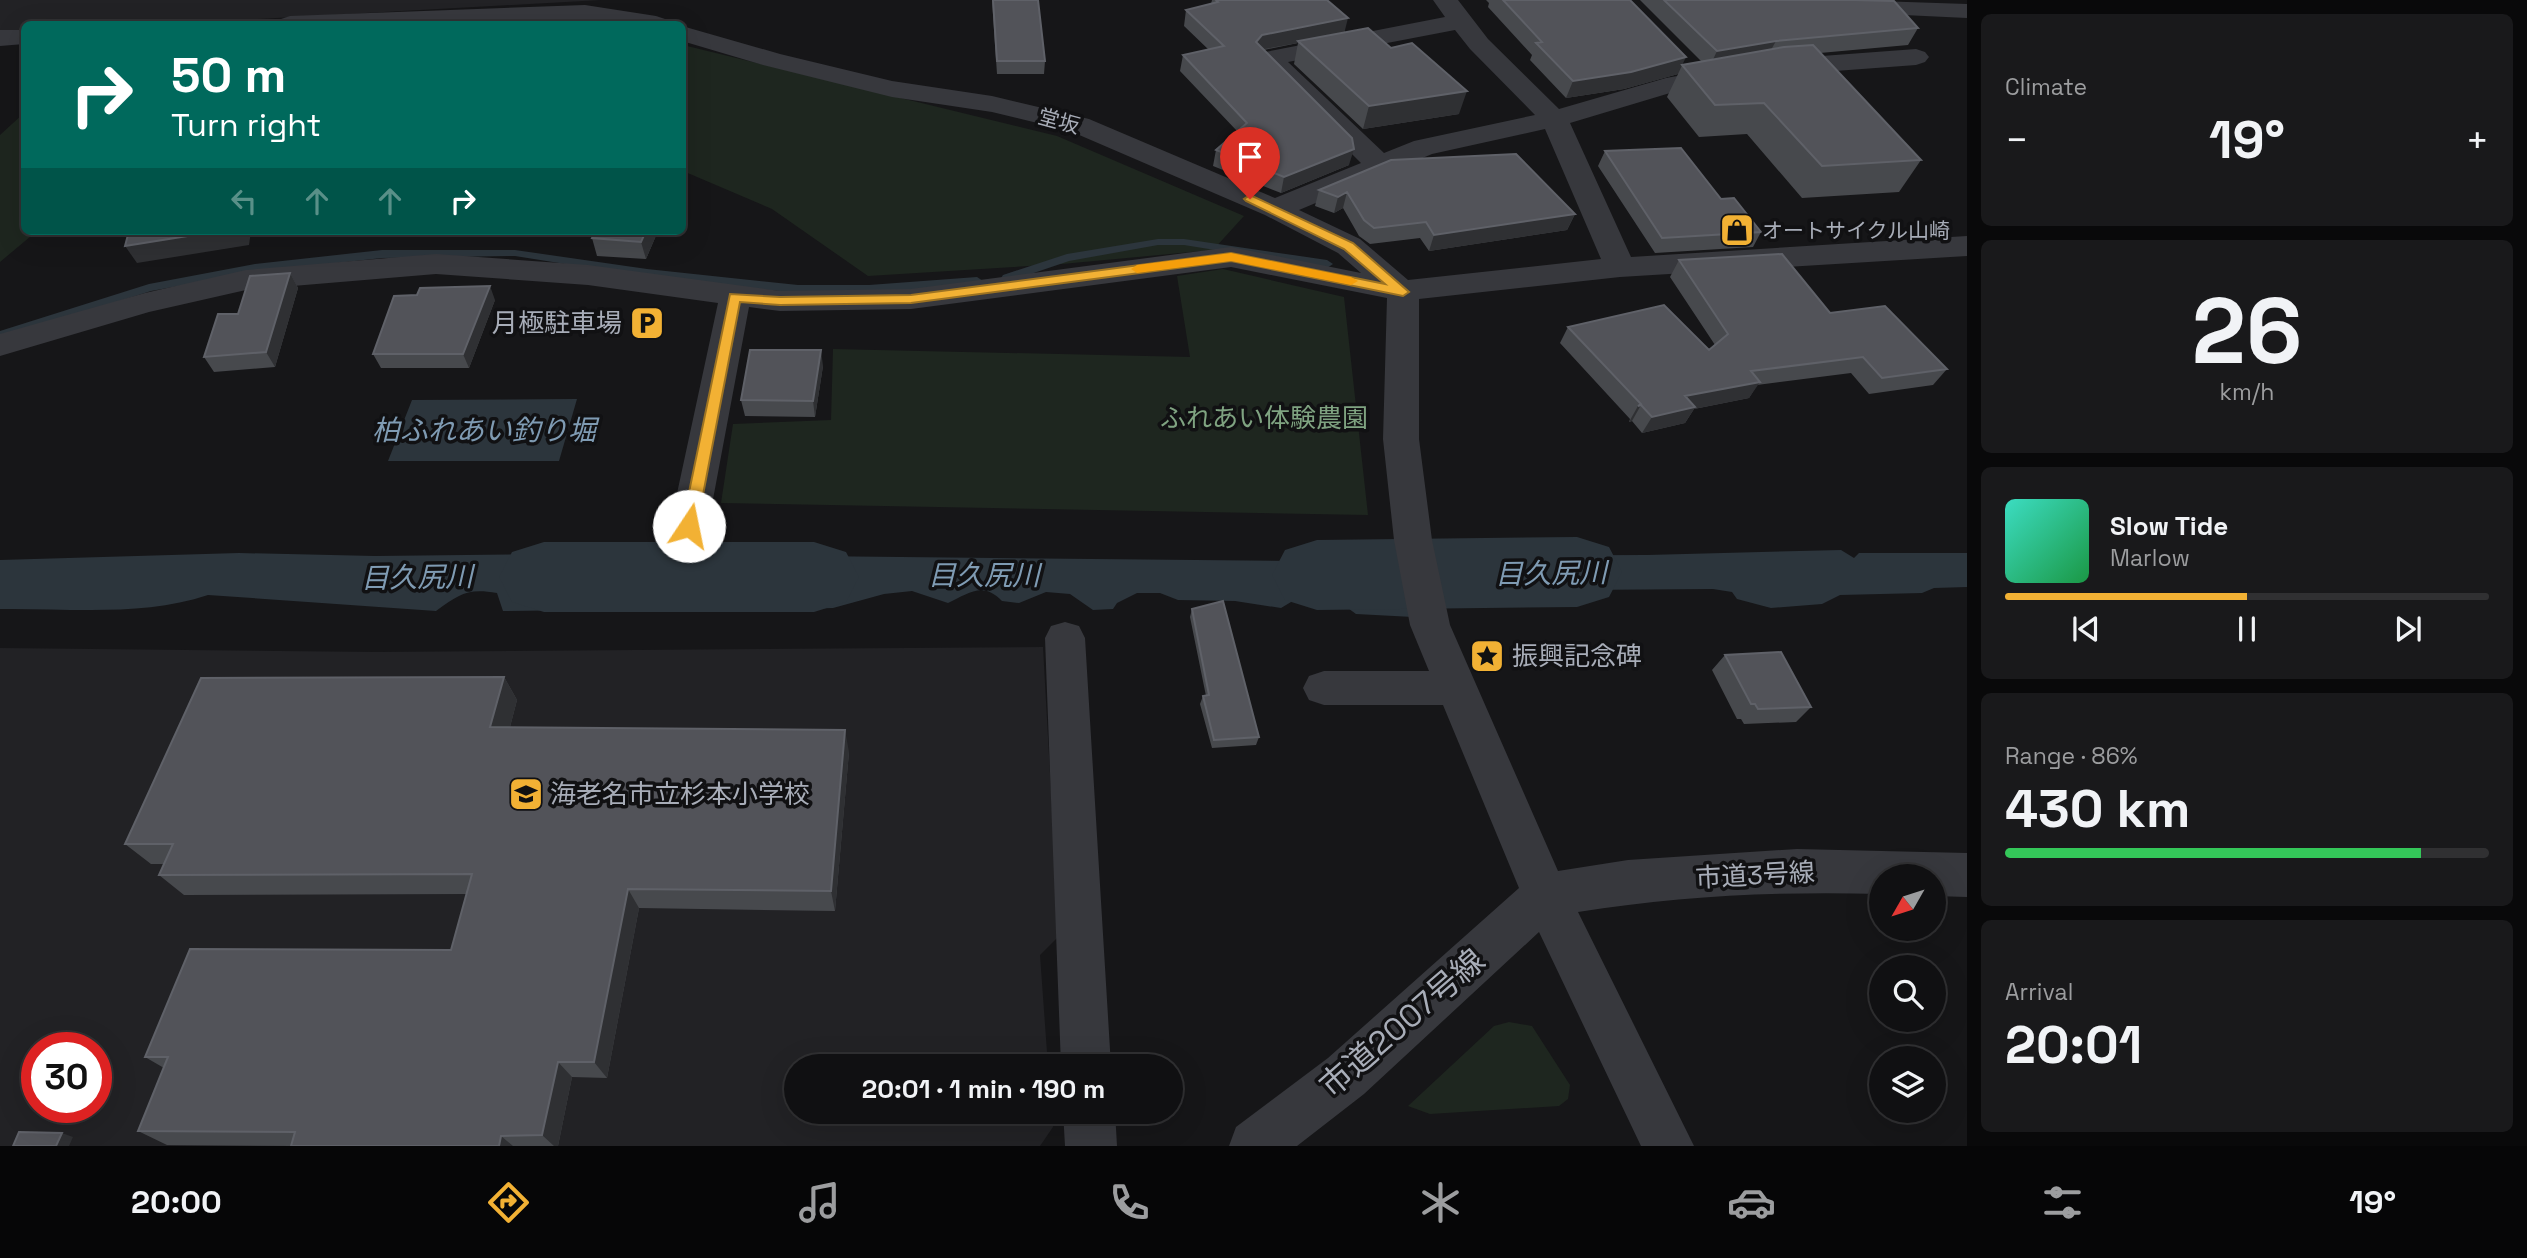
<!DOCTYPE html>
<meta charset="utf-8">
<style>
:root{--surface:#101012;--page:#19191b;--text:#f1f3f6;--muted:#9c9d9f;--line:#303032;--accent:#f2b134}
body{margin:0;font-family:"Space Grotesk","Noto Sans JP",sans-serif;background:var(--page);color:var(--text);height:100vh;display:flex;flex-direction:column;font-size:26px;white-space:nowrap}
*{box-sizing:border-box;margin:0}
p{font-size:23px;color:var(--muted)}
.icon{flex:none;width:38px;height:38px;fill:none;stroke:currentColor;stroke-width:2;stroke-linecap:round;stroke-linejoin:round}
.map{position:relative;flex:1;overflow:hidden}
.details{display:flex;flex-direction:column;gap:14px;padding:14px;background:#09090a;width:560px}
.details>*{flex:none}
.top-card{position:absolute;left:21px;top:21px;width:665px;height:214px;border-radius:10px;box-shadow:0 7px 28px #0002,0 0 0 2px var(--line);background:#00695c;color:#fff;overflow:hidden}
.needle{width:46px;rotate:231deg}
.controls{position:absolute;left:1869px;top:864px;display:grid;gap:14px}
.controls a{display:grid;place-items:center;width:77px;height:77px;border-radius:50%;background:var(--surface);box-shadow:0 7px 28px #0002,0 0 0 2px var(--line);font-size:35px}
.speed{position:absolute;left:21px;top:1032px;display:flex;gap:14px;font-size:35px;font-weight:700;text-align:center}
.speed>*{display:grid;place-content:center;width:91px;height:91px;border-radius:50%;background:var(--surface);box-shadow:0 7px 28px #0002,0 0 0 2px var(--line);line-height:1}
.speed .limit{border:10px solid #d22;background:#fff;color:#111}
.pin{position:absolute;display:grid;place-items:center;width:60px;height:60px;color:#fff;margin:-72px -30px;border-radius:50% 50% 50% 0;rotate:-45deg;box-shadow:0 0 7px #0007}
.pin .icon{rotate:45deg}
.me{position:absolute;width:77px;margin:-38px;rotate:11deg;stroke-linejoin:round;filter:drop-shadow(0 0 5px #0008)}
.turn{display:flex;align-items:center;gap:24px;height:147px;padding:0 35px;font-size:32px}
.turn .icon{width:91px;height:91px;stroke-width:2.5}
.turn b{display:block;font-size:49px;line-height:60px}
.lanes{display:flex;align-items:center;height:66px;padding:0 35px;background:#0003;justify-content:center;gap:35px;direction:ltr}
.lanes .off{opacity:.35}
.big{font-size:52px;font-weight:800;line-height:1.1}
.details .tile{flex:1;display:flex;flex-direction:column;justify-content:center;gap:10px;min-width:0;padding:0 24px;border-radius:10px;background:var(--page)}
.details .dial{align-items:center;gap:0}
.dial b{font-size:91px;line-height:1}
.song{display:flex;align-items:center;gap:21px}
.cover{width:84px;height:84px;border-radius:10px;background:linear-gradient(135deg,hsl(170 70% 55%),hsl(140 70% 35%))}
.played{height:7px;border-radius:4px;background:linear-gradient(90deg,var(--accent) 50%,var(--line) 50%)}
.keys{display:flex;justify-content:space-around;direction:ltr}
.heat{display:flex;justify-content:space-between;align-items:center;font-size:38px;direction:ltr}
.charge{height:10px;border-radius:5px;background:linear-gradient(90deg,#34c759 86%,var(--line) 0)}
.trip{position:absolute;left:784px;top:1054px;width:399px;height:70px;border-radius:35px;background:var(--surface);box-shadow:0 7px 28px #0002,0 0 0 2px var(--line);font-weight:800;line-height:70px;text-align:center}
.dock{display:flex;height:112px;justify-content:space-around;align-items:center;background:#060607;color:var(--muted)}
.dock .icon{width:49px;height:49px}
.dock .current{color:var(--accent)}
.dock b{font-size:32px;color:var(--text)}
main{display:flex;flex:1;min-height:0}
.map>svg:first-child{display:block}
</style>
<main>
<div class="map">
<svg width="1967" height="1146" viewBox="0 0 1967 1146">
<rect width="100%" height="100%" fill="#161618"/>
<!-- built -->
<path fill="#222225" fill-rule="evenodd" d="M 0,0 L 601,0 L 169,24 L 24,24 L 24,33 L 0,34 Z
M 1043,647 L 1059,936 L 1040,955 L 1048,1066 L 796,1066 L 796,1111 L 1051,1111 L 1053,1127 L 1040,1146 L 0,1146 L 0,648 L 377,652 ZM 37,1048 L 96,1048 L 96,1108 L 37,1108 Z"/>
<!-- green -->
<path fill="#1e261f" d="M 683,45 L 1057,136 L 1244,216 L 1213,250 L 1062,264 L 868,276 L 772,209 L 683,171 Z
M 24,113 L 24,231 L 37,231 L 0,262 L 0,135 Z
M 1223,269 L 1344,297 L 1368,515 L 721,503 L 733,424 L 831,420 L 833,349 L 1190,357 L 1177,276 Z
M 1509,1022 L 1532,1026 L 1570,1085 L 1568,1099 L 1559,1106 L 1430,1114 L 1408,1106 L 1494,1026 Z"/>
<!-- water -->
<path fill="#2c353c" d="M 577,399 L 559,461 L 388,461 L 412,400 Z
M 1841,550 L 1854,558 L 1859,553 L 1967,553 L 1967,587 L 1934,588 L 1922,593 L 1840,595 L 1822,604 L 1771,608 L 1737,599 L 1732,592 L 1713,589 L 1576,590 L 1566,591 L 1562,604 L 1476,607 L 1464,606 L 1449,556 L 1647,555 Z
M 239,553 L 375,556 L 566,554 L 595,563 L 609,562 L 629,555 L 652,562 L 671,560 L 663,609 L 503,611 L 497,593 C 467,588 460,594 436,611 L 208,595 C 143,617 68,608 0,609 L 0,560 Z
M 807,556 L 1397,562 L 1413,617 L 1356,614 L 1341,603 L 1291,602 L 1281,608 L 1235,601 L 1178,600 L 1160,593 L 1137,593 L 1117,603 L 1113,609 L 1093,610 L 1070,594 L 1046,592 L 1019,603 L 1002,601 C 983,581 969,593 948,603 L 912,591 L 884,594 L 833,608 L 732,611 L 717,605 L 686,608 L 695,558 C 733,562 769,557 807,556 Z"/>
<g fill="none" stroke-linecap="round" stroke-linejoin="round">
<!-- stream -->
<path fill="#2c353c" fill-rule="evenodd" d="M 1158,239 L 1184,239 L 1327,260 L 1333,264 L 1327,268 L 1184,245 L 1158,245 L 1069,261 L 1007,282 L 1001,278 L 1003,275 L 1067,254 Z
M 382,250 L 515,250 L 647,269 L 798,285 L 869,285 L 977,277 L 983,281 L 977,285 L 869,293 L 798,293 L 647,277 L 515,256 L 382,258 L 255,272 L 151,291 L 0,339 L 0,331 L 149,284 L 255,264 Z"/>
<!-- river -->
<path fill="#2c353c" fill-rule="evenodd" d="M 1577,537 L 1609,547 L 1622,572 L 1609,597 L 1577,607 L 1317,610 L 1285,600 L 1272,575 L 1285,550 L 1317,540 Z
M 544,542 L 814,542 L 846,552 L 859,577 L 846,602 L 814,612 L 544,612 L 512,602 L 499,577 L 512,552 Z"/>
<!-- minor -->
<path fill="#37383d" fill-rule="evenodd" d="M 1433,0 L 1458,0 L 1488,39 L 1559,109 L 1666,78 L 1767,60 L 1916,49 L 1925,52 L 1929,57 L 1925,62 L 1916,65 L 1767,76 L 1670,93 L 1570,123 L 1631,257 L 1967,236 L 1967,256 L 1620,277 L 1419,299 L 1419,439 L 1432,540 L 1450,625 L 1558,871 L 1628,860 L 1797,849 L 1967,853 L 1967,897 L 1934,896 L 1934,877 L 1881,877 L 1881,894 C 1780,891 1678,896 1578,912 L 1694,1146 L 1641,1146 L 1539,932 L 1364,1094 L 1297,1146 L 1229,1146 L 1236,1127 L 1328,1058 L 1519,888 L 1443,705 L 1324,705 L 1309,700 L 1303,688 L 1309,676 L 1324,671 L 1429,671 L 1410,625 L 1394,540 L 1383,439 L 1387,298 L 1231,267 L 911,309 L 780,311 L 749,307 L 708,526 L 702,536 L 689,540 L 676,536 L 670,526 L 718,303 L 588,285 L 436,274 L 246,290 L 149,312 L 0,356 L 0,334 L 145,293 L 246,270 L 436,254 L 588,265 L 780,291 L 911,289 L 1231,247 L 1361,273 L 1338,253 L 1265,215 L 1070,131 L 992,112 L 892,97 L 763,65 L 682,41 L 682,26 L 780,54 L 892,81 L 992,96 L 1089,119 L 1275,198 L 1361,163 L 1260,63 L 1256,58 L 1260,53 L 1445,17 ZM 1455,30 L 1470,49 L 1535,115 L 1414,141 L 1384,153 L 1288,62 ZM 1545,129 L 1601,259 L 1408,280 L 1360,239 L 1299,210 L 1432,154 Z
M 1847,0 L 1967,4 L 1967,18 L 1840,12 L 1837,7 L 1840,2 Z
M 585,5 L 656,16 L 665,19 L 669,24 L 615,24 L 585,19 L 461,24 L 277,24 L 281,19 L 290,16 Z
M 0,30 L 24,30 L 24,44 L 0,46 Z
M 1065,622 L 1079,626 L 1085,638 L 1111,1066 L 1061,1066 L 1045,638 L 1051,626 Z
M 1063,1111 L 1115,1111 L 1117,1146 L 1065,1146 Z"/>
</g>
<!-- wall -->
<path fill="#47494d" d="M 992,0 L 1038,0 L 1045,61 L 1044,74 L 997,74 Z
M 1212,0 L 1327,0 L 1345,32 L 1459,114 L 1363,129 L 1294,64 L 1298,43 L 1264,50 L 1349,165 L 1281,193 L 1213,166 L 1216,150 L 1237,131 L 1180,71 L 1183,55 L 1209,50 L 1184,26 L 1186,10 L 1211,4 Z
M 1486,0 L 1630,0 L 1682,65 L 1702,62 L 1640,0 L 1854,0 L 1918,28 L 1908,45 L 1820,53 L 1921,160 L 1899,192 L 1802,198 L 1747,134 L 1699,137 L 1667,97 L 1678,74 L 1624,89 L 1566,98 L 1530,60 L 1532,55 L 1488,7 L 1489,3 Z
M 1605,151 L 1721,199 L 1761,232 L 1753,247 L 1655,253 L 1598,166 Z
M 1391,160 L 1575,214 L 1567,230 L 1429,251 L 1420,238 L 1370,244 L 1359,236 L 1343,208 L 1334,213 L 1315,206 L 1319,190 Z
M 595,231 L 658,231 L 646,259 L 597,256 L 592,238 Z
M 1679,260 L 1830,313 L 1947,369 L 1933,385 L 1869,394 L 1851,373 L 1757,385 L 1749,398 L 1694,409 L 1685,423 L 1642,433 L 1632,421 L 1629,422 L 1630,419 L 1560,343 L 1568,327 L 1709,350 L 1715,345 L 1670,277 Z
M 290,273 L 298,288 L 275,367 L 214,372 L 204,357 L 238,314 Z
M 495,300 L 469,368 L 381,368 L 373,354 Z
M 823,366 L 815,417 L 745,416 L 741,400 Z
M 1192,609 L 1259,737 L 1256,745 L 1212,748 L 1200,704 L 1203,696 L 1206,696 L 1190,617 Z
M 1725,655 L 1811,707 L 1796,722 L 1744,724 L 1741,719 L 1737,719 L 1712,670 Z
M 504,677 L 517,700 L 510,727 L 849,752 L 835,911 L 639,908 L 607,1078 L 572,1077 L 558,1146 L 291,1146 L 167,1145 L 138,1131 L 164,1068 L 145,1057 L 451,950 L 467,894 L 184,895 L 159,875 L 164,864 L 151,864 L 125,844 Z"/>
<!-- shaded-wall -->
<path fill="#2f3033" d="M 1348,18 L 1344,34 L 1298,41 L 1298,43 L 1259,50 L 1256,42 L 1262,35 Z
M 1776,41 L 1767,57 L 1709,68 L 1717,51 Z
M 1686,57 L 1678,74 L 1624,89 L 1566,98 L 1573,81 Z
M 1467,91 L 1459,114 L 1363,129 L 1369,106 Z
M 1354,149 L 1349,165 L 1281,193 L 1284,177 Z
M 1347,192 L 1343,208 L 1334,213 L 1338,197 Z
M 1575,214 L 1567,230 L 1429,251 L 1434,235 Z
M 219,231 L 251,231 L 249,245 L 137,263 L 125,246 Z
M 646,231 L 658,231 L 646,259 L 641,242 Z
M 290,273 L 298,288 L 275,367 L 266,352 Z
M 490,286 L 495,300 L 469,368 L 463,354 Z
M 821,350 L 823,366 L 815,417 L 813,401 Z
M 1760,382 L 1749,398 L 1694,409 L 1685,423 L 1642,433 L 1652,417 L 1685,396 Z
M 1641,405 L 1632,421 L 1629,422 L 1638,406 Z
M 504,677 L 517,700 L 504,750 L 490,727 Z
M 845,730 L 849,752 L 835,911 L 831,891 Z
M 628,889 L 639,908 L 607,1078 L 594,1062 Z
M 558,1062 L 572,1077 L 558,1146 L 554,1146 L 542,1135 Z
M 62,1133 L 73,1137 L 69,1146 L 56,1146 Z
M 501,1136 L 513,1146 L 499,1146 Z"/>
<!-- building -->
<path fill="#525359" stroke="#5f6168" stroke-width="2" d="M 993,0 L 1038,0 L 1045,61 L 997,61 Z
M 1216,0 L 1327,0 L 1348,18 L 1262,35 L 1256,42 L 1352,138 L 1354,149 L 1284,177 L 1216,150 L 1247,123 L 1183,55 L 1224,46 L 1186,10 L 1218,2 Z
M 1503,0 L 1630,0 L 1686,57 L 1631,72 L 1573,81 L 1536,43 L 1542,42 Z
M 1664,0 L 1854,0 L 1894,1 L 1918,28 L 1776,41 L 1717,51 Z
M 1368,28 L 1391,48 L 1412,43 L 1467,91 L 1369,106 L 1298,41 Z
M 1813,45 L 1921,160 L 1822,166 L 1764,103 L 1715,105 L 1682,65 L 1784,47 Z
M 1681,148 L 1721,199 L 1734,198 L 1761,232 L 1662,238 L 1605,151 Z
M 1516,154 L 1575,214 L 1434,235 L 1426,222 L 1374,228 L 1364,220 L 1347,192 L 1338,197 L 1319,190 L 1391,160 Z
M 129,231 L 219,231 L 125,246 Z
M 595,231 L 646,231 L 641,242 L 592,238 Z
M 1782,254 L 1830,313 L 1885,306 L 1947,369 L 1882,378 L 1863,357 L 1751,371 L 1760,382 L 1685,396 L 1695,407 L 1652,417 L 1641,405 L 1638,406 L 1641,404 L 1568,327 L 1664,305 L 1709,350 L 1728,334 L 1679,260 Z
M 290,273 L 266,352 L 204,357 L 218,314 L 238,314 L 250,276 Z
M 490,286 L 463,354 L 373,354 L 394,296 L 417,295 L 420,288 Z
M 750,350 L 821,350 L 813,401 L 741,400 Z
M 1223,601 L 1259,737 L 1214,740 L 1203,696 L 1209,695 L 1192,609 Z
M 1781,652 L 1811,707 L 1758,709 L 1755,704 L 1751,704 L 1725,655 Z
M 504,677 L 490,727 L 845,730 L 831,891 L 628,889 L 594,1062 L 558,1062 L 542,1135 L 501,1136 L 499,1146 L 291,1146 L 295,1132 L 138,1131 L 168,1057 L 145,1057 L 190,949 L 451,950 L 472,874 L 159,875 L 173,844 L 125,844 L 201,678 Z
M 19,1132 L 62,1133 L 56,1146 L 13,1146 Z"/>
<!-- route -->
<path fill="#f2b134" stroke="#9d7322" stroke-width="2" d="M 1250,195 L 1353,243 L 1409,292 L 1403,296 L 1231,261 L 911,303 L 780,305 L 740,302 L 697,526 L 689,532 L 684,530 L 682,526 L 730,294 L 780,297 L 911,295 L 1231,253 L 1385,284 L 1344,249 L 1246,201 L 1244,199 Z"/>
<!-- slow -->
<path fill="#f59e0b" d="M 1231,253 L 1351,277 L 1358,281 L 1351,285 L 1231,261 L 1137,273 L 1131,269 L 1137,265 Z"/>
<!-- icons -->
<defs>
<g id="shop-square" transform="scale(1.75)"><rect x="-9" y="-9" width="18" height="18" rx="4" fill="#f2b134" stroke="#111113"/><path d="M-5-2.5h2.3a2.7 3.5 0 0 1 5.4 0H5L5.5 6h-11ZM-1.5-2.5h3a1.5 2.3 0 0 0-3 0Z" fill="#111"/></g>
<g id="parking-square" transform="scale(1.75)"><rect x="-9" y="-9" width="18" height="18" rx="4" fill="#f2b134" stroke="#111113"/><path d="M-3.5-5.5H1a3.5 3.5 0 0 1 0 7H-1V5.5H-3.5ZM-1-3.4V-.6H.8a1.4 1.4 0 0 0 0-2.8Z" fill="#111"/></g>
<g id="sight-square" transform="scale(1.75)"><rect x="-9" y="-9" width="18" height="18" rx="4" fill="#f2b134" stroke="#111113"/><path d="M0-6L1.8-2.2L6-1.7L2.9 1.2L3.7 5.4L0 3.3L-3.7 5.4L-2.9 1.2L-6-1.7L-1.8-2.2Z" fill="#111"/></g>
<g id="school-square" transform="scale(1.75)"><rect x="-9" y="-9" width="18" height="18" rx="4" fill="#f2b134" stroke="#111113"/><path d="M0-5L7-2L0 1L-7-2ZM-4 1L0 2.5L4 1V4Q0 6-4 4Z" fill="#111"/></g>
</defs>
<g fill-rule="evenodd">
<use href="#shop-square" x="1737" y="230"/>
<use href="#parking-square" x="647" y="323"/>
<use href="#sight-square" x="1487" y="656"/>
<use href="#school-square" x="526" y="794"/>
</g>
<g text-anchor="middle" dominant-baseline="central" stroke-width="7" stroke-linejoin="round" paint-order="stroke">
<!-- far-street labels -->
<g font-size="21" fill="#a8adb8" stroke="#111113">
<text transform="translate(1059 121) rotate(15)">堂坂</text>
</g>
<!-- far-poi labels -->
<g font-size="21" fill="#a8adb8" stroke="#111113" text-anchor="start">
<text x="1762" y="230">オートサイクル山崎</text>
</g>
<!-- poi labels -->
<g font-size="26" fill="#a8adb8" stroke="#111113" text-anchor="start">
<text x="622" y="323" text-anchor="end">月極駐車場</text>
<text x="1512" y="656">振興記念碑</text>
<text x="550" y="794">海老名市立杉本小学校</text>
</g>
<!-- park labels -->
<g font-size="26" fill="#7fa381" stroke="#111113">
<text x="1264" y="418">ふれあい体験農園</text>
</g>
<!-- street labels -->
<g font-size="26" fill="#a8adb8" stroke="#111113">
<text transform="translate(1755 875) rotate(-3)">市道3号線</text>
</g>
<!-- water labels -->
<g font-size="28" font-style="italic" fill="#7f9bb3" stroke="#111113">
<text x="484" y="430">柏ふれあい釣り堀</text>
<text transform="translate(1551 573) rotate(-1)">目久尻川</text>
<text x="984" y="575">目久尻川</text>
<text transform="translate(417 577) rotate(-1)">目久尻川</text>
</g>
<!-- near-street labels -->
<g font-size="32" fill="#a8adb8" stroke="#111113">
<text transform="translate(1402 1023) rotate(-41)">市道2007号線</text>
</g>
</g>
</svg>
<div class="controls">
<a><svg class="needle" viewBox="-14 -14 28 28"><path d="M0-13l5 13h-10z" fill="#e53935"/><path d="M0 13l5-13h-10z" fill="#9c9d9f"/></svg></a>
<a><svg class="icon" aria-label="search" viewBox="0 0 24 24"><circle cx="10" cy="10" r="6"/><path d="M15 15l6 6"/></svg></a>
<a><svg class="icon" aria-label="layers" viewBox="0 0 24 24"><path d="M12 4l9 5-9 5-9-5zM3 14l9 5 9-5"/></svg></a>
</div>
<div class="speed"><div class="limit">30</div></div>
<div class="pin" style="left:1250px;top:199px;background:#d93025"><svg class="icon" aria-label="arrive" viewBox="0 0 24 24"><path d="M6 21V4h12l-3 4 3 4H6"/></svg></div>
<svg class="me" style="left:689px;top:526px" viewBox="-20 -20 40 40"><circle r="19" fill="#fff"/><path d="M0-13L10 11 0 6-10 11z" fill="#f2b134"/></svg>
<div class="trip">20:01 · 1 min · 190 m</div>
<div class="top-card">
<div class="turn"><svg class="icon" aria-label="right" viewBox="0 0 24 24"><path d="M7 20v-9h11M14 6l5 5-5 5"/></svg><div><b>50 m</b>Turn right</div></div>
<div class="lanes"><svg class="icon off" aria-label="left" viewBox="0 0 24 24"><path d="M17 20v-9H6M10 6l-5 5 5 5"/></svg><svg class="icon off" aria-label="ahead" viewBox="0 0 24 24"><path d="M12 20V5M6 11l6-6 6 6"/></svg><svg class="icon off" aria-label="ahead" viewBox="0 0 24 24"><path d="M12 20V5M6 11l6-6 6 6"/></svg><svg class="icon" aria-label="right" viewBox="0 0 24 24"><path d="M7 20v-9h11M14 6l5 5-5 5"/></svg></div>
</div>
</div>
<section class="details">
<div class="tile"><p>Climate</p>
<div class="heat"><a>−</a><b class="big">19°</b><a>+</a></div>
</div>
<div class="tile dial"><b>26</b><p>km/h</p></div>
<div class="tile">
<div class="song"><i class="cover"></i><div><b>Slow Tide</b><p>Marlow</p></div></div>
<div class="played"></div>
<div class="keys"><svg class="icon" aria-label="previous" viewBox="0 0 24 24"><path d="M18 5L8 12l10 7zM5 5v14"/></svg><svg class="icon" aria-label="pause" viewBox="0 0 24 24"><path d="M8 5v14M16 5v14"/></svg><svg class="icon" aria-label="next" viewBox="0 0 24 24"><path d="M6 5l10 7-10 7zM19 5v14"/></svg></div>
</div>
<div class="tile"><p>Range · 86%</p><b class="big">430 km</b><div class="charge"></div></div>
<div class="tile"><p>Arrival</p><b class="big">20:01</b></div>
</section>
</main>
<nav class="dock">
<b>20:00</b>
<svg class="icon current" aria-label="directions" viewBox="0 0 24 24"><path d="M12 3l9 9-9 9-9-9zM9 14v-3h6M13 9l2 2-2 2"/></svg>
<svg class="icon" aria-label="music" viewBox="0 0 24 24"><path d="M9 18V5l10-2v13"/><circle cx="6" cy="18" r="3"/><circle cx="16" cy="16" r="3"/></svg>
<svg class="icon" aria-label="phone" viewBox="0 0 24 24"><path d="M5 4h4l2 5-3 2q2 4 5 5l2-3 5 2v4C11 20 4 13 5 4z"/></svg>
<svg class="icon" aria-label="climate" viewBox="0 0 24 24"><path d="M12 3v18M4 7l16 10M4 17L20 7"/></svg>
<svg class="icon" aria-label="car" viewBox="0 0 24 24"><path d="M5 17H2v-5l4-1 3-4h7l3 4 3 1v5h-3M9 17h6M6 11h13"/><circle cx="7" cy="17" r="2"/><circle cx="17" cy="17" r="2"/></svg>
<svg class="icon" aria-label="filters" viewBox="0 0 24 24"><path d="M4 7h16M4 17h16"/><circle cx="9" cy="7" r="2"/><circle cx="15" cy="17" r="2"/></svg>
<b>19°</b>
</nav>
